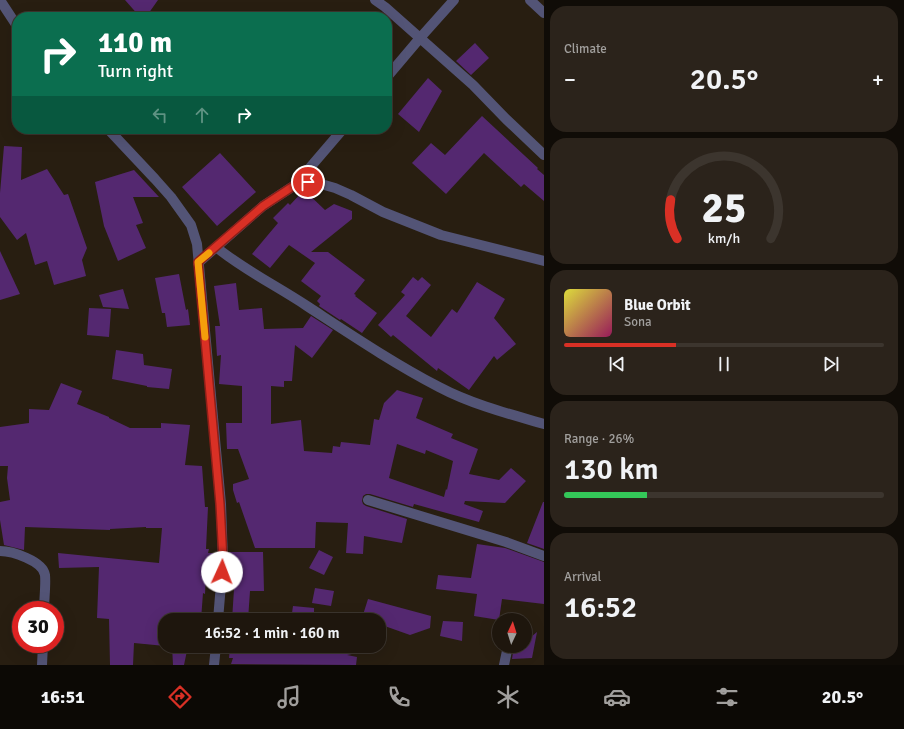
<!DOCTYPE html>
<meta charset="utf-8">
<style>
:root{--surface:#1e160d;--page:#2b231b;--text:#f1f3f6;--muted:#a19f9d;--line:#3c352e;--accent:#d93025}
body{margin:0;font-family:Signika,sans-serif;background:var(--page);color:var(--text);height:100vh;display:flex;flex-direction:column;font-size:15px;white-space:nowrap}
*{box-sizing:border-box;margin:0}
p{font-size:13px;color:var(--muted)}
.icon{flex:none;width:22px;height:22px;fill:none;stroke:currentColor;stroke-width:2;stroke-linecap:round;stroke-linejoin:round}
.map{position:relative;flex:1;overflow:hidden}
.details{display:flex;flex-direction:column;gap:6px;padding:6px;background:#100c07;width:360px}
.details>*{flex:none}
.top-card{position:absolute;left:12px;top:12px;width:380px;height:122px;border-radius:16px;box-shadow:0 4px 16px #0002,0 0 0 1px var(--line);background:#0b6e4f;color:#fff;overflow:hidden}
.needle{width:26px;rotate:4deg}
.fabs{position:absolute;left:492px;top:613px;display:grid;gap:8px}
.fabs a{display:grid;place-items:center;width:40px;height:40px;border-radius:50%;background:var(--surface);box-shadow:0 4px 16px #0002,0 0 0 1px var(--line);font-size:20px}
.speed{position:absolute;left:12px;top:601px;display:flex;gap:8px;font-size:20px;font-weight:700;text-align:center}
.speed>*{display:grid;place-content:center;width:52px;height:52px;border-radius:50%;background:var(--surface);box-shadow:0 4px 16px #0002,0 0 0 1px var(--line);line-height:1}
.speed .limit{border:6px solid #d22;background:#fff;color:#111}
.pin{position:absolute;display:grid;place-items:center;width:34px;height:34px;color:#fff;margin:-17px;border:2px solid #fff;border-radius:50%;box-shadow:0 1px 4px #0007}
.me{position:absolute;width:44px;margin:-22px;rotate:2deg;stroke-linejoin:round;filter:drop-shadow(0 0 3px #0008)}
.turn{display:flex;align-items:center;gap:14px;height:84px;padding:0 20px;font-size:18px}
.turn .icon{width:52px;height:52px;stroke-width:2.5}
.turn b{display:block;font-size:28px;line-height:34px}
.lanes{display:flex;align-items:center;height:38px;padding:0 20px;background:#0003;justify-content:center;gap:20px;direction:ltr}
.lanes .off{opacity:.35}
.big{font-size:30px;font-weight:600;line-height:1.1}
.details .card{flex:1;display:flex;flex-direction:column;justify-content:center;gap:6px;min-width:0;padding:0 14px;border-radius:16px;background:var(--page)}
.details .dial{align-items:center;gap:0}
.dial svg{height:104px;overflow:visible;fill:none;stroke:var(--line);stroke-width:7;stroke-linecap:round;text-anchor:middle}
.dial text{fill:var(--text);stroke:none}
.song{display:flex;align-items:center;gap:12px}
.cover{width:48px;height:48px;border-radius:6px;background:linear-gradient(135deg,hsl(60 70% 55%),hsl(330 70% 35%))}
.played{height:4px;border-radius:2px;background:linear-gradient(90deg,var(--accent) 35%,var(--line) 35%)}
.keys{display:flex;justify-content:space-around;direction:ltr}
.heat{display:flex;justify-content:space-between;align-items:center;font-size:22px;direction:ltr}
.charge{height:6px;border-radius:3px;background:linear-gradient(90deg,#34c759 26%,var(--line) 0)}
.trip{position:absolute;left:158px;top:613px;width:228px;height:40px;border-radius:16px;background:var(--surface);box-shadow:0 4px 16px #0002,0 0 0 1px var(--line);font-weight:600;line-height:40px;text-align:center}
.tab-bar{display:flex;height:64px;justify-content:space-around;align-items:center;background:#0c0905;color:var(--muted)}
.tab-bar .icon{width:28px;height:28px}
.tab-bar .selected{color:var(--accent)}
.tab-bar b{font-size:18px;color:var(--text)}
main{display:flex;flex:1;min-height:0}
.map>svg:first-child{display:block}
</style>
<main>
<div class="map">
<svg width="544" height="665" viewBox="0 0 544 665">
<rect width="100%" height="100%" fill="#281e11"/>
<!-- building -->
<path fill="#542870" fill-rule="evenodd" d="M 125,0 L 158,0 L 146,17 L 140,17 Z
M 475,43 L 489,58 L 471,75 L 456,61 Z
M 428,78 L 442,91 L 419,132 L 398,114 Z
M 482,116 L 538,168 L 537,169 L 544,175 L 544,201 L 524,184 L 521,187 L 484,153 L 446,194 L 412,163 L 431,143 L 445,155 Z
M 4,146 L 22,147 L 21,180 L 47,169 L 64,195 L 68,194 L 87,248 L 82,260 L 86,276 L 54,285 L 47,261 L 35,265 L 26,233 L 17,240 L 0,217 L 0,193 Z
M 220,153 L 256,192 L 217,226 L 182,187 Z
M 134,170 L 159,197 L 133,197 L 143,223 L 136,225 L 146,248 L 118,261 L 104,226 L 95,182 Z
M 304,190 L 325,210 L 334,204 L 352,211 L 352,219 L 311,252 L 328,252 L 365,280 L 354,294 L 356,295 L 355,296 L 377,313 L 362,333 L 341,319 L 340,320 L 319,306 L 320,304 L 317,301 L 321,296 L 301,281 L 315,263 L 289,245 L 270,268 L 252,254 L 278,223 L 273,218 L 288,203 L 290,205 Z
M 0,251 L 20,294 L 0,300 Z
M 179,274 L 186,310 L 188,309 L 190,325 L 167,327 L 165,313 L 162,313 L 155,278 Z
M 413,277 L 418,281 L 422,277 L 431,285 L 406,316 L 431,337 L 452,309 L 457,313 L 477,282 L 505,299 L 494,318 L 516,344 L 497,360 L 494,356 L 469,390 L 438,368 L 437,371 L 393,335 L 391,337 L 378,325 L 405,295 L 401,292 Z
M 236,283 L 239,310 L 262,308 L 264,329 L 303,328 L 311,316 L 333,330 L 312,358 L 295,345 L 292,381 L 284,381 L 284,387 L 271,386 L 271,424 L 301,420 L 304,451 L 332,453 L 333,446 L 340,447 L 341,442 L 370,445 L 374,419 L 379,420 L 384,403 L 397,390 L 423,398 L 416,418 L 453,434 L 451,438 L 478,449 L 469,474 L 499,480 L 511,468 L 526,481 L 505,503 L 465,501 L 464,504 L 483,511 L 479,522 L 414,504 L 413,507 L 370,494 L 366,494 L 363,496 L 362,501 L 363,504 L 366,506 L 407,519 L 402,543 L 364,536 L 363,554 L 346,553 L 348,523 L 316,522 L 315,548 L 255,548 L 239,502 L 237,503 L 233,490 L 233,484 L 249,479 L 238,449 L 227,449 L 226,423 L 242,423 L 242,386 L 219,384 L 221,355 L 217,356 L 215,326 L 220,326 L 214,286 ZM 397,444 L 425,454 L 426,450 L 453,461 L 447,490 L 446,489 L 444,497 L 389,478 Z
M 123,289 L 129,309 L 103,307 L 99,295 Z
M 89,308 L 111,309 L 109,337 L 87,335 Z
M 116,350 L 143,354 L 144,365 L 172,369 L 169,389 L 147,387 L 147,386 L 112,379 Z
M 61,383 L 82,391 L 77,404 L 109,417 L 109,418 L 130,428 L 161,428 L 161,423 L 190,425 L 185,465 L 202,466 L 205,507 L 208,507 L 206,549 L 209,549 L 208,553 L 216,553 L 216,560 L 215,574 L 206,574 L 205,594 L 203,593 L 201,620 L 165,620 L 165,646 L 134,643 L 133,665 L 110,665 L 109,619 L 97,618 L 99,567 L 59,568 L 58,553 L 159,563 L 162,528 L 146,528 L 146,527 L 110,529 L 110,530 L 25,527 L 24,550 L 4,545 L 0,520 L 0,502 L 10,500 L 7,478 L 8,466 L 0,466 L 0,427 L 29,423 L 29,409 L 49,410 Z
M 543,502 L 544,502 L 544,549 L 527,543 Z
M 477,544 L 505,548 L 544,562 L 544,604 L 502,599 L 499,620 L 474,616 L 477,594 L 436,589 L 438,575 L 471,578 Z
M 319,550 L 333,557 L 324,575 L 309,568 Z
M 229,552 L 263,552 L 264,591 L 250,591 L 248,620 L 232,620 L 235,574 L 228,574 Z
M 315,588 L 334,591 L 331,606 L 312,603 Z
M 368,599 L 431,616 L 430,628 L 410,635 L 379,624 L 379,620 L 368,620 L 362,618 Z
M 293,606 L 314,608 L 314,620 L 291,620 Z
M 443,621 L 463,622 L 462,641 L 440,636 Z
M 537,632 L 532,658 L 512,659 L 513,652 L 520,646 L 525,646 L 525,642 Z
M 171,646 L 188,646 L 184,665 L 173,665 L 172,646 Z
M 230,646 L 310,646 L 310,648 L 352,654 L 347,655 L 357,657 L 356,665 L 231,664 L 233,658 L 229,658 Z"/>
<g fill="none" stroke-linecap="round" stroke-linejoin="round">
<!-- minor -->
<path stroke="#535476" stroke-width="10" d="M 0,0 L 17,26
M 375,0 L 385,7 L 473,85 L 506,119 L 544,155
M 530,0 L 544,13
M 387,77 L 420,38 L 454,0
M 108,129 L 155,179 L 171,197 L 191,225 L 197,244 L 221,504 L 223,560 L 218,620
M 295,185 L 343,129
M 216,247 C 244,270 277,286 307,306 C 350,334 393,363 439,387 C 471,404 509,414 544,424
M 198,263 L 263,206 L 295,185 L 308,182 L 321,184 L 335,188 L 351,195 L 383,212 L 441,235 L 544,261
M 368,500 L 506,542 L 544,556
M 214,665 L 216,646
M 504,665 L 508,646"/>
<!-- tertiary -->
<path stroke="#535476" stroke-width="10" d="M 0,551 C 12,551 43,561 45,575 C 46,585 44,600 44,610
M 42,665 L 43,644"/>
</g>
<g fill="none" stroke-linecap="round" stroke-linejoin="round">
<!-- route casing -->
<g stroke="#8d1f18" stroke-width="10">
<path id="route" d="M 222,572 L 223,560 L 220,504 L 198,262 L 263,206 L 295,185 L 308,182"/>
</g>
<!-- route -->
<use href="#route" stroke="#d93025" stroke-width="7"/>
<!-- slow -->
<path stroke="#f59e0b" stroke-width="7" d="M 205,337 L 198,262 L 209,253"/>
</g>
</svg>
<div class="fabs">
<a><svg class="needle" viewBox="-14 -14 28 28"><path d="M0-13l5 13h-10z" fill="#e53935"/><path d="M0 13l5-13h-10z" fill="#a19f9d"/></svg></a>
</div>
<div class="speed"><div class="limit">30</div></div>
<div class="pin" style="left:308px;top:182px;background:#d93025"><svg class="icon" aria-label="arrive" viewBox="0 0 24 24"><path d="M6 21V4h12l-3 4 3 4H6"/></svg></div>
<svg class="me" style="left:222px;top:572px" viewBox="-20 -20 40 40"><circle r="19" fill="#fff"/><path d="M0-13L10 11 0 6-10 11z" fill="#d93025"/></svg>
<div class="trip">16:52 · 1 min · 160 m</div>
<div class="top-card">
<div class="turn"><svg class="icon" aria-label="right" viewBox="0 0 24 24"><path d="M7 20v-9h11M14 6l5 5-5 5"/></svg><div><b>110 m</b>Turn right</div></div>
<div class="lanes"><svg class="icon off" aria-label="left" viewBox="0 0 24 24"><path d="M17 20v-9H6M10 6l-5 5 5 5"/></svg><svg class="icon off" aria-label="ahead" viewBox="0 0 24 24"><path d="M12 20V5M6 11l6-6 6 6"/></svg><svg class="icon" aria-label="right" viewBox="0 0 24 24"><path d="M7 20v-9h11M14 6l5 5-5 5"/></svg></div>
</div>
</div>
<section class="details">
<div class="card"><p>Climate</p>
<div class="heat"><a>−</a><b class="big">20.5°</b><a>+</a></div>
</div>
<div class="card dial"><svg viewBox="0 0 100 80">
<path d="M14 69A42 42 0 1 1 86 69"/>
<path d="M14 69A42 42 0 0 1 9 39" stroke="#d93025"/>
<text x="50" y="56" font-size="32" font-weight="700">25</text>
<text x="50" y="72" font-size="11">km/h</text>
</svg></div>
<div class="card">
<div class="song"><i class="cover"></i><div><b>Blue Orbit</b><p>Sona</p></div></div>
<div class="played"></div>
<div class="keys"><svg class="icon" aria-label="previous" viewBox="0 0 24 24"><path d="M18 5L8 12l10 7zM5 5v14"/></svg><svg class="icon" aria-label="pause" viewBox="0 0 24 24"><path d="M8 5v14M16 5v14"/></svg><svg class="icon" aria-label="next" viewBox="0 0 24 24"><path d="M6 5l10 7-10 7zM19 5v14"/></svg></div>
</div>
<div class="card"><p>Range · 26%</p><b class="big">130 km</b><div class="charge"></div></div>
<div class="card"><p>Arrival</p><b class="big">16:52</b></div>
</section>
</main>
<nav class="tab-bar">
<b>16:51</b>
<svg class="icon selected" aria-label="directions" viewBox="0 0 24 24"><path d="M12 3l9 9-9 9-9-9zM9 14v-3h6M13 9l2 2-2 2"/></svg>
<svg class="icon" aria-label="music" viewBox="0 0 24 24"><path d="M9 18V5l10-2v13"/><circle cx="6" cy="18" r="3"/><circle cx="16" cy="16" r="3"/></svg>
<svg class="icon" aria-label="phone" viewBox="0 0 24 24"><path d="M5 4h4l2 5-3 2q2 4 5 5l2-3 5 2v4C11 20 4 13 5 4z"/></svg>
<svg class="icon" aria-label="climate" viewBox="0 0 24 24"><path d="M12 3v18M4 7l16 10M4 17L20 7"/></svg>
<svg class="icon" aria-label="car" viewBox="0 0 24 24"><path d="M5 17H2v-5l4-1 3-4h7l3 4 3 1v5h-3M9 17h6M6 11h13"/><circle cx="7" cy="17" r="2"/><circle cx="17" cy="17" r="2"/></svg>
<svg class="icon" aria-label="filters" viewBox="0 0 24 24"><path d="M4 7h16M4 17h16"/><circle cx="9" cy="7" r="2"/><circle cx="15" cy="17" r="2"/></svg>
<b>20.5°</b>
</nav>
